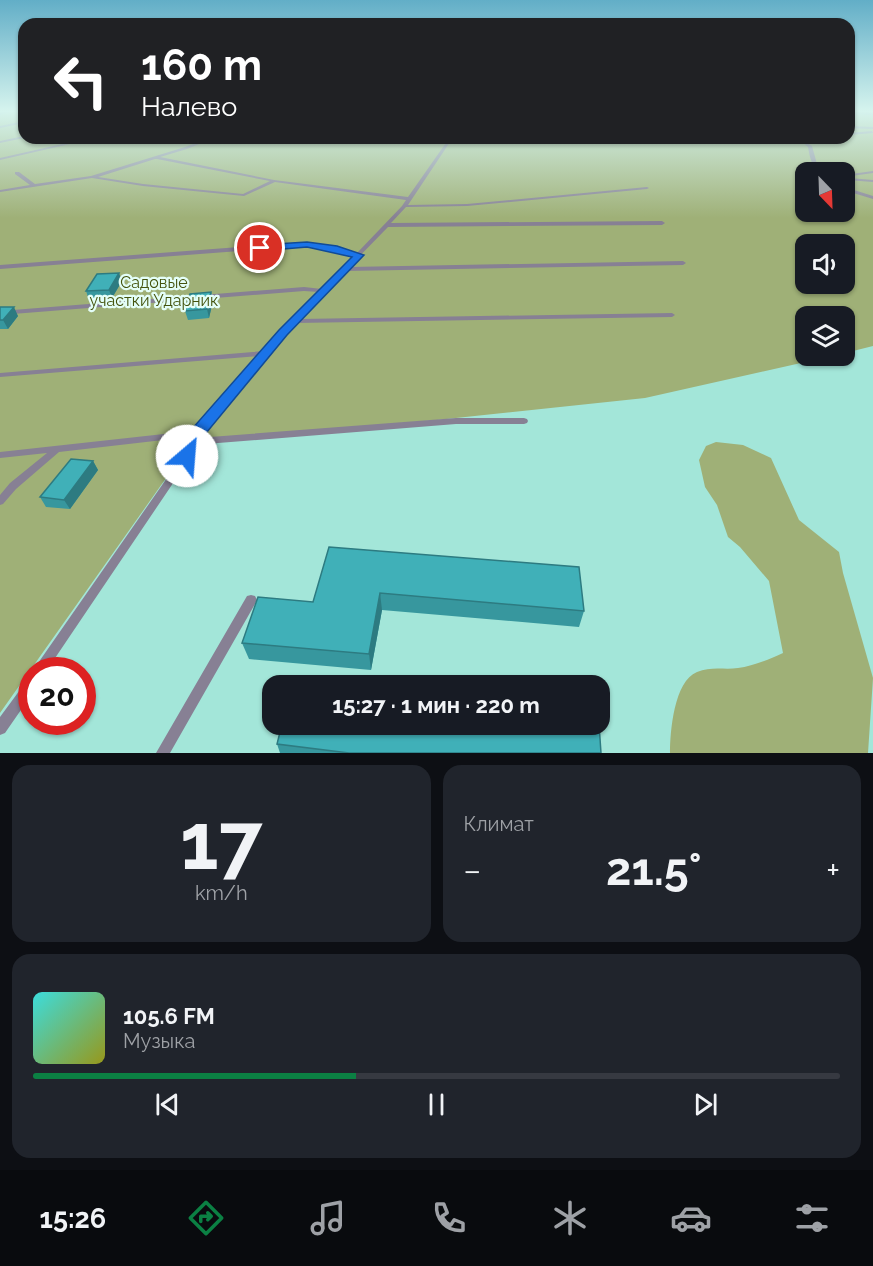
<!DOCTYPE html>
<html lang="ru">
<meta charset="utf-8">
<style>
:root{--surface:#171b24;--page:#20242c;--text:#f1f3f6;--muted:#9ea1a6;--line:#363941;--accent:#0b8043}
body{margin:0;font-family:Raleway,sans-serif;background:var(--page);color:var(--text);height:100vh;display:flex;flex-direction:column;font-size:22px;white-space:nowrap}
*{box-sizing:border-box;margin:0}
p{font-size:20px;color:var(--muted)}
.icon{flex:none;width:33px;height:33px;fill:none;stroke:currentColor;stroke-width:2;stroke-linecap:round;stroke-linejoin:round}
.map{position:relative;height:753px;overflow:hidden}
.side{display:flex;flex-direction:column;gap:12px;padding:12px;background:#0d0f14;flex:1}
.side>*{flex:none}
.banner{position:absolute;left:18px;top:18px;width:837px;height:126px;border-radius:18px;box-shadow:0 2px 4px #0004;background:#202124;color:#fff;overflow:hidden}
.needle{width:39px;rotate:157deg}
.controls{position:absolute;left:795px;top:162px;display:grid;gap:12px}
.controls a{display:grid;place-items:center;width:60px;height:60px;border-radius:12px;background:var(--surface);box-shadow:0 2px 4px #0004;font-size:30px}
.speed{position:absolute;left:18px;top:657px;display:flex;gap:12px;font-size:30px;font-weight:700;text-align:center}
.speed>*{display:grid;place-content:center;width:78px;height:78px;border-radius:50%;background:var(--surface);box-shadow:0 2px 4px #0004;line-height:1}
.speed .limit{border:9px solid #d22;background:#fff;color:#111}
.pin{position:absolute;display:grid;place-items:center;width:51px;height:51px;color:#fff;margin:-26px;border:3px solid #fff;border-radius:50%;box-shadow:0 2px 6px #0007}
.me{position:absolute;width:66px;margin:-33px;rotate:27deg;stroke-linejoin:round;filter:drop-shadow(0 0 4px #0008)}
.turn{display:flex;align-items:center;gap:21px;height:126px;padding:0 24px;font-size:27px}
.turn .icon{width:78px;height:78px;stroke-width:2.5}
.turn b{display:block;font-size:42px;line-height:51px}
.big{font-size:45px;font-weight:700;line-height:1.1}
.side .widget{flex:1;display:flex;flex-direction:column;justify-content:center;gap:9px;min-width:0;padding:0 21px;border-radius:18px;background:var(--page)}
.side .dial{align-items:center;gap:0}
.dial b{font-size:78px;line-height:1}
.song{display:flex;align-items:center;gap:18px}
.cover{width:72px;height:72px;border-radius:9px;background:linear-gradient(135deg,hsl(180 70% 55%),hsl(60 70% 35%))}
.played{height:6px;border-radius:3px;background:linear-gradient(90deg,var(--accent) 40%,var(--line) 40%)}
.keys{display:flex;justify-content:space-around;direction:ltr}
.heat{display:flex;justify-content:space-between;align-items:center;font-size:33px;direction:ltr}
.side .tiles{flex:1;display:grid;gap:12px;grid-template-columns:1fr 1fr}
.widget:last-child{grid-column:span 2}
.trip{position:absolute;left:262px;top:675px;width:348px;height:60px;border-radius:18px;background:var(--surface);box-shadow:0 2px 4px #0004;font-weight:700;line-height:60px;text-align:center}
.tab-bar{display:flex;height:96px;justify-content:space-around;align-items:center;background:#090b0e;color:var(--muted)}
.tab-bar .icon{width:42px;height:42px}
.tab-bar .current{color:var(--accent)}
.tab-bar b{font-size:27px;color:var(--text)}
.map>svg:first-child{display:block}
</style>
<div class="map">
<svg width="873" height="753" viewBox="0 0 873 753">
<rect width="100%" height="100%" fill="#a3e6d9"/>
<!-- green -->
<path fill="#9fb077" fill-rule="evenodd" d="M 0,112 L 24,112 L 24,138 L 849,138 L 849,112 L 873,112 L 873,346 L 845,353 L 844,316 L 806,316 L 806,356 L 832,356 L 645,398 L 437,420 L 193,440 L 0,713 ZM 806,172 L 844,172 L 844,212 L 806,212 ZM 806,244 L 844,244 L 844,284 L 806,284 Z
M 716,442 L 743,445 L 771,458 L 799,520 L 839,552 L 843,573 L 873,678 L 868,753 L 670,753 C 670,732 674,681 697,672 C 711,666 724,670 738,668 C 753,666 770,659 783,653 L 769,581 L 740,547 L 728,537 L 717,505 L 705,487 L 699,460 L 706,446 Z"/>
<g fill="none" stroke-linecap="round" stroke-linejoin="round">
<!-- lane -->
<path fill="#878094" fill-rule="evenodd" d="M 3,112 L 9,112 L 0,115 L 0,113 Z
M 852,112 L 873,113 L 873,115 L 853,114 L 851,113 Z
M 24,121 L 24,123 L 0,128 L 0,126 Z
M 849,126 L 873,127 L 873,129 L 849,128 Z
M 872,131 L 873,133 L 849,135 L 849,133 Z
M 24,136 L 24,138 L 0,143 L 0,141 Z
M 89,138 L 96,138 L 0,160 L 0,158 Z
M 209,138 L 214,138 L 187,149 L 160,157 L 274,180 L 408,197 L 448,140 L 485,138 L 450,142 L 408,205 L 467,204 L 647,187 L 649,188 L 647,189 L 467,206 L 406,207 L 391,223 L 662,221 L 665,223 L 662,225 L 388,227 L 349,267 L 683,261 L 686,263 L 683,265 L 346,271 L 328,290 L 329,291 L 328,292 L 325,293 L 300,319 L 672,313 L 675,315 L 672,317 L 296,323 L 197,438 L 456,418 L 524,418 L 527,419 L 528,421 L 527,423 L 524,424 L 456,424 L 193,445 L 190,458 L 47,670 L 34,670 L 36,666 L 183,455 L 184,444 L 172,439 L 59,452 L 16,489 L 3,504 L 0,505 L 0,495 L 10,483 L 47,453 L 0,458 L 0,452 L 173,433 L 187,438 L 260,356 L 0,377 L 0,373 L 264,351 L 319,292 L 304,291 L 0,315 L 0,311 L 304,287 L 322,289 L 354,255 L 337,251 L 307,246 L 0,269 L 0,265 L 307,242 L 337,247 L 357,253 L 402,206 L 406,200 L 275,182 L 244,196 L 143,186 L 92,178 L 0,192 L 0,190 L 30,185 L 15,174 L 15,172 L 19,172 L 35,184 L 91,176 L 185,147 ZM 155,159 L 157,159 L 270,181 L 243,194 L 143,184 L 98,177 Z
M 373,138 L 391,138 L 406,140 L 404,141 Z
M 812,138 L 821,138 L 808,141 L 807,143 L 812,146 L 817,164 L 826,172 C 812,171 810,158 808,147 L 803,143 L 806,139 Z
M 873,171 L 873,173 L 844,177 L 844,175 Z
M 849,178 L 873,180 L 873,182 L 847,180 L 847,178 Z
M 844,183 L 854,190 L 873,196 L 873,199 L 850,192 L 844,187 Z
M 251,595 L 255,596 L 257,600 L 255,604 L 170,753 L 156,753 L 247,596 Z
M 32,677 L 32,694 L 5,733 L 0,735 L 0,717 L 28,679 Z"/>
</g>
<!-- wall -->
<path fill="#37979e" d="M 122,281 L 112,298 L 89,300 L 86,291 Z
M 211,292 L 213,301 L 209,318 L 188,320 L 185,311 Z
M 0,307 L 18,316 L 8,329 L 0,329 Z
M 93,461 L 98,470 L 70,509 L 46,507 L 40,497 Z
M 329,547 L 584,611 L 579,627 L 382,610 L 371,670 L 249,659 L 242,643 L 313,602 Z
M 277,744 L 601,753 L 280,753 Z"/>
<!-- shaded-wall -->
<path fill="#2d7b81" d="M 119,273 L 122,281 L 112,298 L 109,290 Z
M 211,292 L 213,301 L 209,318 L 207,309 Z
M 14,307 L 18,316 L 8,329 L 3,320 Z
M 93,461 L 98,470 L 70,509 L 64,500 Z
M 380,593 L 382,610 L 371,670 L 369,654 Z"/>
<!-- building -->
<path fill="#40b0b8" stroke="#2d7b81" stroke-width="1.5" d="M 119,273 L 109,290 L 86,291 L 97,274 Z
M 211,292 L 207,309 L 185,311 L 190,294 Z
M 0,307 L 14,307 L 3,320 L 0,320 Z
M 71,459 L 93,461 L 64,500 L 40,497 Z
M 329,547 L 579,567 L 584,611 L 380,593 L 369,654 L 242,643 L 258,597 L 313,602 Z
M 294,683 L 316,686 L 293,686 Z
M 282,724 L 599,724 L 601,753 L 349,753 L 277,744 Z"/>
<!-- sky -->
<linearGradient id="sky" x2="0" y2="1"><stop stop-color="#62aec7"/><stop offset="0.51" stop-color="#d6f4ee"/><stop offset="1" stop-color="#d6f4ee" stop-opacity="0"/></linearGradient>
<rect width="873" height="218" fill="url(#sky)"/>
<!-- route -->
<path fill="#1a73e8" stroke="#114b97" stroke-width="1.5" d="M 307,242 L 337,246 L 364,255 L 287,335 L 197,444 L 192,460 L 181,460 L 179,456 L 184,438 L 279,330 L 352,257 L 307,247 L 260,251 L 255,248 L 260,245 Z"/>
<g text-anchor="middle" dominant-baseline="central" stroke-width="4.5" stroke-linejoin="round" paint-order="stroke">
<!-- park labels -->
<g font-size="16" fill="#44530d" stroke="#e4fef8">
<text x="154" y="282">Садовые<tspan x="154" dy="18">участки Ударник</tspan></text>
</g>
</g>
</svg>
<div class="controls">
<a><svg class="needle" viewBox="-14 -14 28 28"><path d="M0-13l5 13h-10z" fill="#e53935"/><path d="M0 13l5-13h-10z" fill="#9ea1a6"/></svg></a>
<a><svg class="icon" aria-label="sound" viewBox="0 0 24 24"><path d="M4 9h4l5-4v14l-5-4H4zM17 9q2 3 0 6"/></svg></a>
<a><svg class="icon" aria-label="layers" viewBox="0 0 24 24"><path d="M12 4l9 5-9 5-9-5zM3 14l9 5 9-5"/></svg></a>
</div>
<div class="speed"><div class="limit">20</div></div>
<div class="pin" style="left:260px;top:248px;background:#d93025"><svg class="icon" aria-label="arrive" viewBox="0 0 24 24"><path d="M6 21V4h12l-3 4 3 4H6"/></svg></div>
<svg class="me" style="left:187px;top:456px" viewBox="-20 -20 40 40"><circle r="19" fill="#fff"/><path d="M0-13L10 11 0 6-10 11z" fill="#1a73e8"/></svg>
<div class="trip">15:27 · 1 мин · 220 m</div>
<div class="banner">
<div class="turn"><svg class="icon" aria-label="left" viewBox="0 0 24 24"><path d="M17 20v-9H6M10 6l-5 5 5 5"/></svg><div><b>160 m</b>Налево</div></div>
</div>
</div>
<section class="side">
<div class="tiles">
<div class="widget dial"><b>17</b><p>km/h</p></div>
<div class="widget"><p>Климат</p>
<div class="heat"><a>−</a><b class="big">21.5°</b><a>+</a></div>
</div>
<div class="widget">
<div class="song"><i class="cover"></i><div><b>105.6 FM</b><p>Музыка</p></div></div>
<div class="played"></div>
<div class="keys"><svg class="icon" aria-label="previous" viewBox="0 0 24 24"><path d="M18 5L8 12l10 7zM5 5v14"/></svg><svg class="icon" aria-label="pause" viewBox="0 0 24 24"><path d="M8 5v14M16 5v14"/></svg><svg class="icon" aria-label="next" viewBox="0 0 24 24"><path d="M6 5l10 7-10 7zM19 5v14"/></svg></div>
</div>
</div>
</section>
<nav class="tab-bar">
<b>15:26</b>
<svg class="icon current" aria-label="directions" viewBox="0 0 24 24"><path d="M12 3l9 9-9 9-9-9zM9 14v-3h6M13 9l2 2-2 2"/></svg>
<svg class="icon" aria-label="music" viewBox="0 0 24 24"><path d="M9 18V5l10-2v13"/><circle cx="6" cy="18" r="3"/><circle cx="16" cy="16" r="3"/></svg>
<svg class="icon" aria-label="phone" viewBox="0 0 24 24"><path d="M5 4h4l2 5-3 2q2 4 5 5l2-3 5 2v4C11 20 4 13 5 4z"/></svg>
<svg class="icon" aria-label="climate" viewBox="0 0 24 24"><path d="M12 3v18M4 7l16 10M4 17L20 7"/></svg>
<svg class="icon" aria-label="car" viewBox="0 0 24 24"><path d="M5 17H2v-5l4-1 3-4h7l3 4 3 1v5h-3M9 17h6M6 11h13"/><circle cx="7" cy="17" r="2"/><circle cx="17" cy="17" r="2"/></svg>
<svg class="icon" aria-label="filters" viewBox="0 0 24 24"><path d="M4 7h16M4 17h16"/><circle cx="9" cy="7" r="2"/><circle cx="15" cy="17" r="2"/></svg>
</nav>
